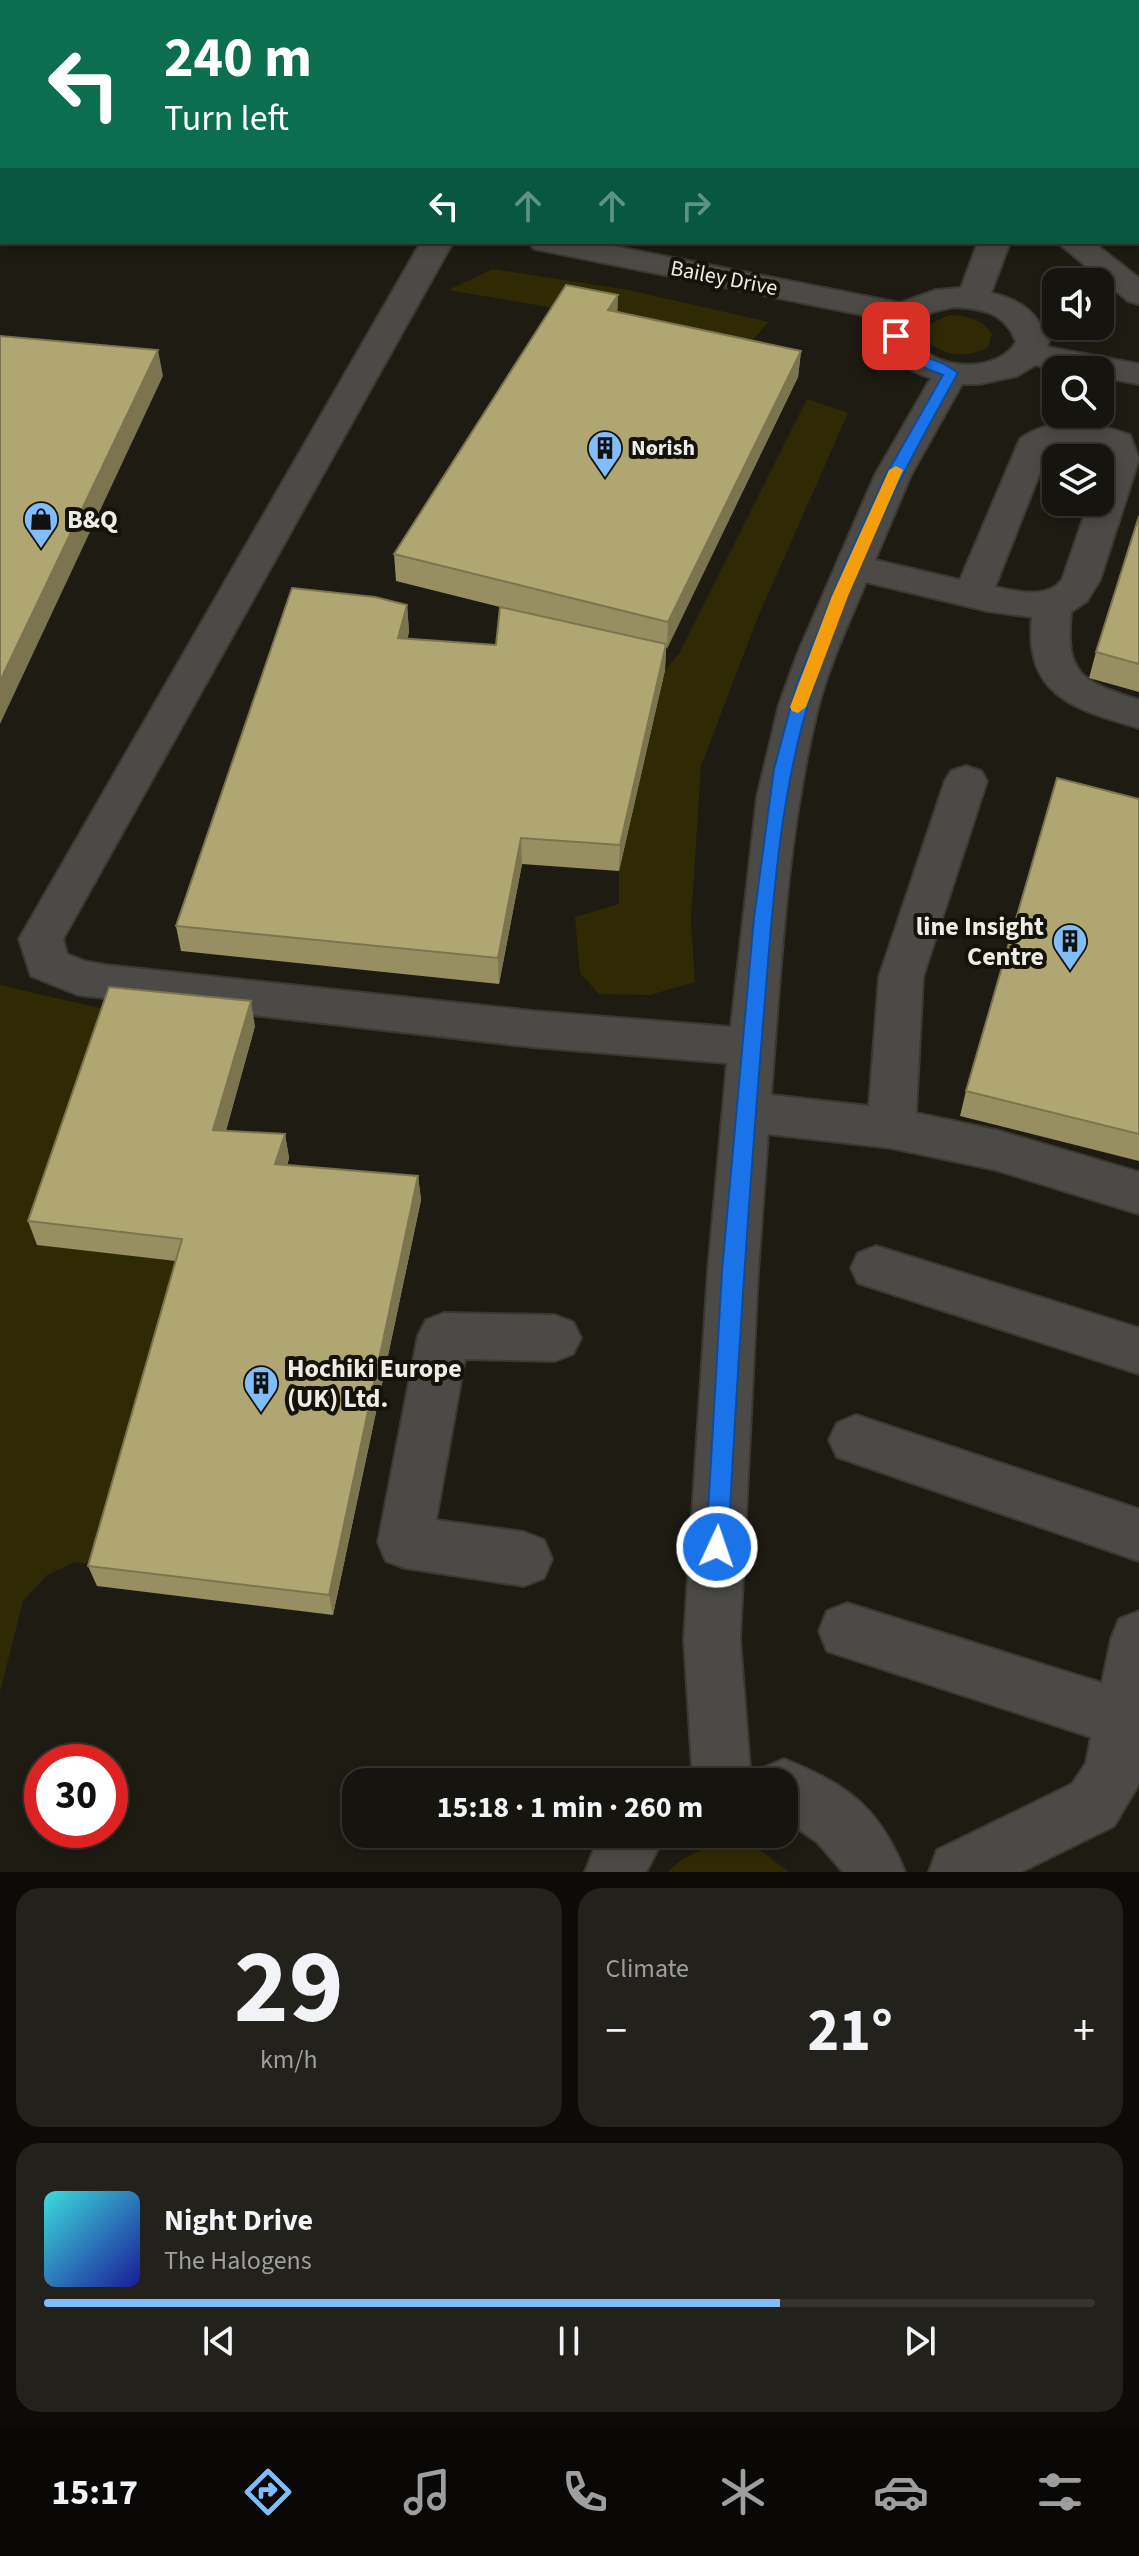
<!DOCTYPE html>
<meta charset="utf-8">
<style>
:root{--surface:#16140e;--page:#23211c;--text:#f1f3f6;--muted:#9e9e9e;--line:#35332e;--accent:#80bdfa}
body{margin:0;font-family:"Source Sans 3",sans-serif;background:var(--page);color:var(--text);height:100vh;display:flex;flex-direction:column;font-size:30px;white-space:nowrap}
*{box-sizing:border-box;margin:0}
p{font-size:26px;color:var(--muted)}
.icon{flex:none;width:44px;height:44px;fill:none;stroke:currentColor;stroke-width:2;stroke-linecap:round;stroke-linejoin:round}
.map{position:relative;height:1872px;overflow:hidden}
.drawer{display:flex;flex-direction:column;gap:16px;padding:16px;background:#0c0b08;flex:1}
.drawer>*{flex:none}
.top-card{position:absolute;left:0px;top:0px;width:1140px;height:244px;box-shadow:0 4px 12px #0003,0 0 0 2px var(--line);background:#0b6e4f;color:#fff;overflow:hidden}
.controls{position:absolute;left:1042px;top:268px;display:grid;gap:16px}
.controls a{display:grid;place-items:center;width:72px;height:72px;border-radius:16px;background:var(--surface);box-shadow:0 4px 12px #0003,0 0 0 2px var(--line);font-size:40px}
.speed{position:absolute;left:24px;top:1744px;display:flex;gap:16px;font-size:40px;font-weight:700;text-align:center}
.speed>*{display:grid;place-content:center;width:104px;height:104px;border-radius:50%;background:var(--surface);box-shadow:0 4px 12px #0003,0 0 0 2px var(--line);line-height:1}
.speed .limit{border:12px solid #d22;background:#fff;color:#111}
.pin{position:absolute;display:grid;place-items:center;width:68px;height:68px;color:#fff;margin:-34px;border-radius:16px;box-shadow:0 4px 12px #0006}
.me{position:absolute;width:88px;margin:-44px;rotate:3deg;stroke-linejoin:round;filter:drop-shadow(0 0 6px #0008)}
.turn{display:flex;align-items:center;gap:28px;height:168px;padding:0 32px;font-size:36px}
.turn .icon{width:104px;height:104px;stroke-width:2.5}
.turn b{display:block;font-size:56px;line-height:68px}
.lanes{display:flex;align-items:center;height:76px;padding:0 32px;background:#0003;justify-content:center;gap:40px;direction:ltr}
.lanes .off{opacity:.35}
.big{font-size:60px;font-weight:700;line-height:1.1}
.drawer .tile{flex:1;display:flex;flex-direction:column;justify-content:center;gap:12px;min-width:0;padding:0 28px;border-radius:24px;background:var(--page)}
.drawer .dial{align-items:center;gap:0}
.dial b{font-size:104px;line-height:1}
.song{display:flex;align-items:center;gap:24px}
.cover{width:96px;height:96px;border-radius:12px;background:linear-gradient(135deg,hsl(180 70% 55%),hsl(240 70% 35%))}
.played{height:8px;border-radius:4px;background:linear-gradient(90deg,var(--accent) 70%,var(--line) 70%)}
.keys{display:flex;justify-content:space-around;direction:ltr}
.heat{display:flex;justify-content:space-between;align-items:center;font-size:44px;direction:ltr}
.drawer .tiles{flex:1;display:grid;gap:16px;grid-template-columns:1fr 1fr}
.tile:last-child{grid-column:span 2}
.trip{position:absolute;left:342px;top:1768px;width:456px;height:80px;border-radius:24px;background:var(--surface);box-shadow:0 4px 12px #0003,0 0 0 2px var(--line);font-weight:700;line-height:80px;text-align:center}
.dock{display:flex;height:128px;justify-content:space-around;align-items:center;background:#090806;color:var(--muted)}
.dock .icon{width:56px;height:56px}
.dock .active{color:var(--accent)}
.dock b{font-size:36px;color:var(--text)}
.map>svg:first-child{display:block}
</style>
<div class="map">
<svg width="1139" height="1872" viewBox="0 0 1139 1872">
<rect width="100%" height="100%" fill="#1d1b12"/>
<!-- green -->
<path fill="#302a04" d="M 493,269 L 628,290 L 769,322 L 731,363 L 566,310 L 448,290 Z
M 950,315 C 967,316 983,319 992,334 L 988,347 C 968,359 939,357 925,337 L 927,325 Z
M 807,399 L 848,413 L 758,617 L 701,766 L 691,920 L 695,982 L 650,995 L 599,994 L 580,973 L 575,917 L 619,904 L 619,871 L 665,670 L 680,652 Z
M 0,985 L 116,1012 L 189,1262 L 103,1566 L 75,1562 L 47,1575 L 23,1601 L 0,1692 Z
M 733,1844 L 761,1851 L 789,1872 L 668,1872 C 687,1852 707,1847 733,1844 Z"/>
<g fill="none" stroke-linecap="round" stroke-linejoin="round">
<!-- minor casing -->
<g stroke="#3a3830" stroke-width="4">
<path id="minor" d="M 45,0 L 73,0 L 43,2 Z
M 673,0 L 701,0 L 672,2 Z
M 1072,0 L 1100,0 L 1071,2 Z
M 1138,40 L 1139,40 L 1139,56 L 1138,56 Z
M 2,141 L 2,159 L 0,160 L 0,142 Z
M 421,242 L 453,242 L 63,939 L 67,954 L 84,961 L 106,965 L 533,1011 L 731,1027 L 757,797 L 779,705 L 797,655 L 875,475 L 931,378 C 901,369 889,354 879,325 L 883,319 L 545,251 L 534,249 L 529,242 L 593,242 L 900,303 L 936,290 L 961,288 L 978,242 L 1010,242 L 991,293 C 1022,300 1038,313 1049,342 L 1047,347 L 1139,364 L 1139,384 L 1100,377 L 1100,370 L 1062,370 L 1035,365 L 1017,376 L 979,384 L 962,384 L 911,475 L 875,560 L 960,580 L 1020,439 C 1053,415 1094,422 1130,435 L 1139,459 L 1100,580 L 1087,601 L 1071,612 C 1065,675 1081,681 1139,700 L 1139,728 C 1074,709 1024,696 1032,617 L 987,611 L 866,582 C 849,623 829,665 818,708 C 787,835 781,966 771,1095 L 869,1106 L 879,977 L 945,781 L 951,771 L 966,766 L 981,771 L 987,781 L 923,977 L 916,1113 L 996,1130 L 1139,1172 L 1139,1214 L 996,1170 L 891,1148 L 768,1134 L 758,1271 L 740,1639 L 751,1782 L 693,1782 L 684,1639 L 708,1271 L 727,1063 L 533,1047 L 78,995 L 31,976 L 19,939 ZM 953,307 C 982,308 1006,313 1016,342 C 1000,372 938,372 919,344 C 916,339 914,331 912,326 L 932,312 ZM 1062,444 L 1085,445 L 1102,449 C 1105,459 1100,488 1100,502 L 1089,502 L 1062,580 C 1046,600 1017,591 995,587 L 1048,452 Z
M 1057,242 L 1093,242 L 1139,278 L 1139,304 L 1128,301 Z
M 876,1246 L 1139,1328 L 1139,1374 L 858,1283 L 851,1268 L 858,1253 Z
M 444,1313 L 555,1315 L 573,1322 L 581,1338 L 573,1354 L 555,1361 L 465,1359 L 436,1520 L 524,1532 L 544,1540 L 552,1559 L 544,1578 L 524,1586 L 405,1568 L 386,1561 L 378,1542 L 418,1336 L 426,1320 Z
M 856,1415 L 1139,1509 L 1139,1561 L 837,1457 L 829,1440 L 837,1423 Z
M 847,1603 L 1102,1683 L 1111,1639 L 1119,1619 L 1139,1611 L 1139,1784 L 1114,1826 L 1021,1872 L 929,1872 L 937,1850 L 1072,1784 L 1086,1763 L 1091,1737 L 827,1651 L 819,1631 L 827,1611 Z
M 784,1759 C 848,1785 879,1807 905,1872 L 843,1872 L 817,1842 L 784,1819 L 784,1782 L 757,1782 L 763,1768 Z
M 600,1834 L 666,1834 L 646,1872 L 585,1872 Z"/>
</g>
<!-- minor -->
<use href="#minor" fill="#4b4a46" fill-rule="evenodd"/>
</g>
<!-- wall -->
<path fill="#978f61" d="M 618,295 L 617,312 L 801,351 L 798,377 L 666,649 L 665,670 L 619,871 L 522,864 L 499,984 L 181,951 L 176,926 L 407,605 L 409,632 L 407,639 L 496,645 L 500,607 L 396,581 L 394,554 Z
M 1139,516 L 1139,692 L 1089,678 L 1096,652 Z
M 1139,799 L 1139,1161 L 960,1116 L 966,1091 Z
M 255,1026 L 226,1131 L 285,1134 L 289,1158 L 287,1166 L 418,1176 L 421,1200 L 333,1615 L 97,1586 L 88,1566 L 176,1261 L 37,1245 L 28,1221 Z"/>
<!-- shaded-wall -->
<path fill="#7b744f" d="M 618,295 L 617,321 L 608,310 Z
M 158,350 L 163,376 L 0,724 L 0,681 Z
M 801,351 L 798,377 L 667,649 L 668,622 Z
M 407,605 L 409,632 L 401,664 L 398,638 Z
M 666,644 L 665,670 L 619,871 L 620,845 Z
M 521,838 L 522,864 L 499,984 L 498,958 Z
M 251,1001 L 255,1026 L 219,1154 L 213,1130 Z
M 285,1134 L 289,1158 L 280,1189 L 275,1164 Z
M 418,1176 L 421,1200 L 333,1615 L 329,1595 Z"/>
<!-- building -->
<path fill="#b0a671" stroke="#7b744f" stroke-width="2" d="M 332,0 L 414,0 L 424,2 L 330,2 Z
M 765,0 L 778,0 L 790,2 L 764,2 Z
M 566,285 L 618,295 L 608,310 L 801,351 L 668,622 L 394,554 Z
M 0,336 L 158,350 L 0,681 Z
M 1139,516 L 1139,664 L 1096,652 Z
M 292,588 L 375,597 L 407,605 L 398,638 L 496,645 L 500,607 L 666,644 L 620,845 L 521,838 L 498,958 L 176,926 Z
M 1057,778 L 1139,799 L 1139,1134 L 966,1091 Z
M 109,987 L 251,1001 L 213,1130 L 285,1134 L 275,1164 L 418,1176 L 329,1595 L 88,1566 L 182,1239 L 28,1221 Z"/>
<!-- route -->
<path fill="#1a73e8" stroke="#114b97" stroke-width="2" d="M 896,332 L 901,333 C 920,365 936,354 958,373 C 901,474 848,577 813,688 C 777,799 772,920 762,1036 C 748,1207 737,1376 728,1547 L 725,1555 L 717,1558 L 709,1555 L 706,1547 L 722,1271 L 754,918 L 774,769 L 796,687 L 844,567 L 886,475 L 943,375 C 919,366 901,360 889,336 Z"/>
<!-- slow -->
<path fill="#f59e0b" d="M 896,466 L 903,470 L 848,596 L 806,707 L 798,713 L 792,711 L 790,707 L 832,596 L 889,470 Z"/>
<!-- icons -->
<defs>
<g id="building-pin" transform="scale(1.8)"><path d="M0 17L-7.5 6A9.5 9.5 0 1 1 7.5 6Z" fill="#80bdfa" stroke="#141209"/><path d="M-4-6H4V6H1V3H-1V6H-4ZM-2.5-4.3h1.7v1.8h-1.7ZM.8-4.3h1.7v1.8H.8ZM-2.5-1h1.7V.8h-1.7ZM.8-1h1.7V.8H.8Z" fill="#111"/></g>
<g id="shop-pin" transform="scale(1.8)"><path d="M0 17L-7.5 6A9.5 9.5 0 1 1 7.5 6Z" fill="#80bdfa" stroke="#141209"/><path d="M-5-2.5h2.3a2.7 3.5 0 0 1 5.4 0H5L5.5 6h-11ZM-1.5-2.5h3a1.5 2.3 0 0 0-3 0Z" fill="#111"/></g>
</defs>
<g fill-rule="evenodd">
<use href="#building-pin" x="605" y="448"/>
<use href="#shop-pin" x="41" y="519"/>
<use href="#building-pin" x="1070" y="941"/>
<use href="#building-pin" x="261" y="1383"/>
</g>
<g text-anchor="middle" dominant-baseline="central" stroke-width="8" stroke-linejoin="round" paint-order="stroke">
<!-- far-street labels -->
<g font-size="22" fill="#edece6" stroke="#141209">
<text transform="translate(724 278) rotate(11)">Bailey Drive</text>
</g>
<!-- far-poi labels -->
<g font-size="22" font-weight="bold" fill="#edece6" stroke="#141209" text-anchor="start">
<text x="631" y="448">Norish</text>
</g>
<!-- poi labels -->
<g font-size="26" font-weight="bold" fill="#edece6" stroke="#141209" text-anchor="start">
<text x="67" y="519">B&amp;Q</text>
<text x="1044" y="926" text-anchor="end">line Insight<tspan x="1044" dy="30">Centre</tspan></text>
<text x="287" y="1368">Hochiki Europe<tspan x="287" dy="30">(UK) Ltd.</tspan></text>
</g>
</g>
</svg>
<div class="controls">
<a><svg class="icon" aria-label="sound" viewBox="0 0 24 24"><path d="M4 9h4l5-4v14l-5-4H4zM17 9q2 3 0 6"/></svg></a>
<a><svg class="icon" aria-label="search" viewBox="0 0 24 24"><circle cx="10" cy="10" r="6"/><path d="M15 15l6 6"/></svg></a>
<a><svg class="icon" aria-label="layers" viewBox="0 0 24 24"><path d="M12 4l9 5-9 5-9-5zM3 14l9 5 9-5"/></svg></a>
</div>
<div class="speed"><div class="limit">30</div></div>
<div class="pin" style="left:896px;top:336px;background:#d93025"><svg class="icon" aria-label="arrive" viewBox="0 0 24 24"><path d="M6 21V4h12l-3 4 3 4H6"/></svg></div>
<svg class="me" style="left:717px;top:1547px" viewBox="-20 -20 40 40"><circle r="17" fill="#1a73e8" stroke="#fff" stroke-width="3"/><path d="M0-11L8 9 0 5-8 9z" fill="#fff"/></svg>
<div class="trip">15:18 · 1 min · 260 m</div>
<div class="top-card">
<div class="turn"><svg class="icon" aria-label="left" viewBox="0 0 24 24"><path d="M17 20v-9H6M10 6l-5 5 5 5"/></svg><div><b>240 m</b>Turn left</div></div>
<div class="lanes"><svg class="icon" aria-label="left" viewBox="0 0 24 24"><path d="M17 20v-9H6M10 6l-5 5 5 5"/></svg><svg class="icon off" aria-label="ahead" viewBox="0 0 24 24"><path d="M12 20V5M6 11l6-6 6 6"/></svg><svg class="icon off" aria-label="ahead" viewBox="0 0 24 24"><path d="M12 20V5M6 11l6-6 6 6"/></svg><svg class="icon off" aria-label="right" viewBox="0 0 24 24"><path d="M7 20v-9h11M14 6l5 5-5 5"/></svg></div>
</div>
</div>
<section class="drawer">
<div class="tiles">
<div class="tile dial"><b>29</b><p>km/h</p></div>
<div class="tile"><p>Climate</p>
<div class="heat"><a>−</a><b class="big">21°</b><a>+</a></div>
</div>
<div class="tile">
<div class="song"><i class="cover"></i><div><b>Night Drive</b><p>The Halogens</p></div></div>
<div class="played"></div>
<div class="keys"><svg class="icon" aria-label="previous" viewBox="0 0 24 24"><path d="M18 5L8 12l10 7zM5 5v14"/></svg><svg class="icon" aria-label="pause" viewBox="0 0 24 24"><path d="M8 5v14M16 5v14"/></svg><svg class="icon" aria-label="next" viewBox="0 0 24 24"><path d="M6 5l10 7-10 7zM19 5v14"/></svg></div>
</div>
</div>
</section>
<nav class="dock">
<b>15:17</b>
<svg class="icon active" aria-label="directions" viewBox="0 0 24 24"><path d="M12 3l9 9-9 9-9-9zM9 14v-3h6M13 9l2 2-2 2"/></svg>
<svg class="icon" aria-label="music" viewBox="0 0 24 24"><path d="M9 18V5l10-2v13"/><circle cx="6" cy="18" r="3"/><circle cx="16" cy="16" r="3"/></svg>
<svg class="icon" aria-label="phone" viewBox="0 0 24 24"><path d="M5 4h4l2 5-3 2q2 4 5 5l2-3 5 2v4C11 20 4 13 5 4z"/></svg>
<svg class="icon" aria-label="climate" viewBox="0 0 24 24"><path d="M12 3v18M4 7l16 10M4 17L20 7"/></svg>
<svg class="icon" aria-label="car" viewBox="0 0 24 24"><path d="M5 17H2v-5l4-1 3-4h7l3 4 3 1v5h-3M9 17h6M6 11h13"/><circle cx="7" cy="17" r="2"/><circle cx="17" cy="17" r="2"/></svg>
<svg class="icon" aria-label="filters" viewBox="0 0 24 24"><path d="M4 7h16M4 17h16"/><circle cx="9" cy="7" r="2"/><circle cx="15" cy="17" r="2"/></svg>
</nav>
